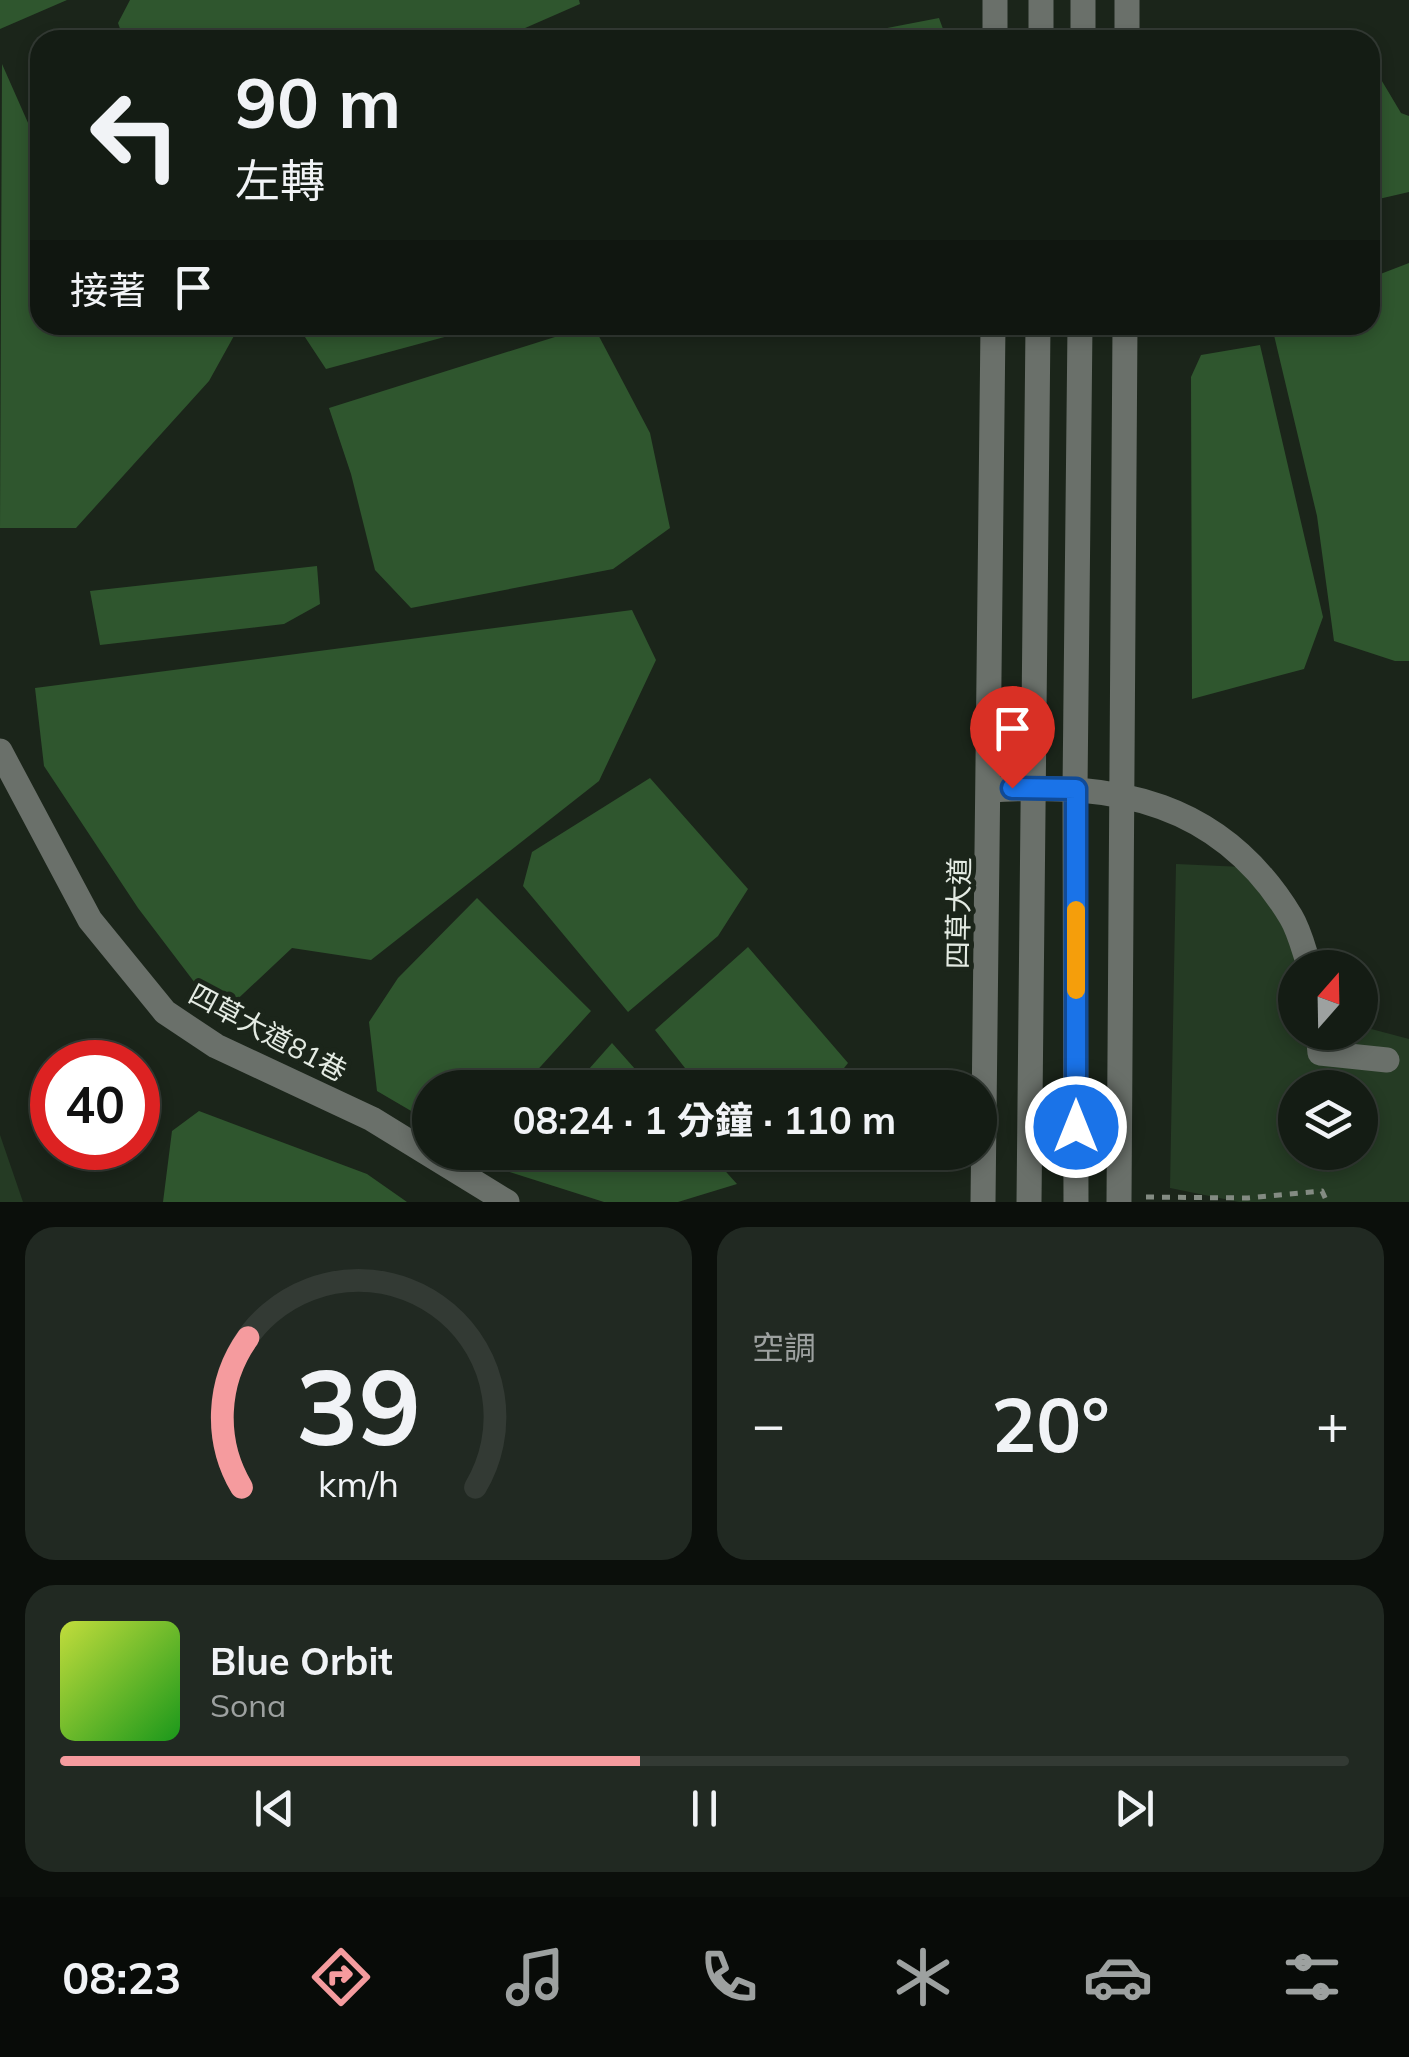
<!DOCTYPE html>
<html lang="zh-TW">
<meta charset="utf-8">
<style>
:root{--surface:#141c14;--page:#212922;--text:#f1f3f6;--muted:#9da1a0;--line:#333a34;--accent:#f59b9e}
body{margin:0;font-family:Mulish,"Noto Sans TC",sans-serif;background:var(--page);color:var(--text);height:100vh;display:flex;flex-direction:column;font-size:38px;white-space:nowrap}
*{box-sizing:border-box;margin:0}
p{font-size:32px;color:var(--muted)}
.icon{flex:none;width:55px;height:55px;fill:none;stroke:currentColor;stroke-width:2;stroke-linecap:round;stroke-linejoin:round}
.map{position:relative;height:1202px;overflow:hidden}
.drawer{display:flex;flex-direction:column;gap:25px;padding:25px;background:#0b0f0b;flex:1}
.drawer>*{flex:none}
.banner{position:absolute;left:30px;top:30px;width:1350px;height:305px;border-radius:30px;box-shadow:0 5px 15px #0003,0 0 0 2px var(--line);background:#141c14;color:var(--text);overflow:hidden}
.needle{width:65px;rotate:20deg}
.controls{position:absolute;left:1278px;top:950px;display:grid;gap:20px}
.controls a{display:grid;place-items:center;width:100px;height:100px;border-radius:50%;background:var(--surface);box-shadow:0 5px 15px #0003,0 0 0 2px var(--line);font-size:50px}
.speed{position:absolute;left:30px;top:1040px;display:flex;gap:20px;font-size:50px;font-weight:700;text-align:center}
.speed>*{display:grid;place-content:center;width:130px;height:130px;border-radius:50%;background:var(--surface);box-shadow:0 5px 15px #0003,0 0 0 2px var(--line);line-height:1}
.speed .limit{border:15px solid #d22;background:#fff;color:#111}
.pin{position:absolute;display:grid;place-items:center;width:85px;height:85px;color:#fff;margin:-102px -42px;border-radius:50% 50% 50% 0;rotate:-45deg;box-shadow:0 0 10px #0007}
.pin .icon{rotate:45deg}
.me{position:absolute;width:110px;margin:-55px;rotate:0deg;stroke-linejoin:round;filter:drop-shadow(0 0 8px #0008)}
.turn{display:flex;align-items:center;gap:35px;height:210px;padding:0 40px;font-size:45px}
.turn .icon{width:130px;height:130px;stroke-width:2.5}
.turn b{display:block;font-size:70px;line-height:85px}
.then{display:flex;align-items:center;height:95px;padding:0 40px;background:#0003;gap:20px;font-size:38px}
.big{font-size:75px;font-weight:700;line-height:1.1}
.drawer .card{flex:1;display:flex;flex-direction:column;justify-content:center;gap:15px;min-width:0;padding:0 35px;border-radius:30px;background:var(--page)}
.drawer .dial{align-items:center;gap:0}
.dial svg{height:260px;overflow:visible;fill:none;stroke:var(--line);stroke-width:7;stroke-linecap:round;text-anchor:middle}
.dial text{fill:var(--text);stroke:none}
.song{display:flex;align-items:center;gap:30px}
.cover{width:120px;height:120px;border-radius:15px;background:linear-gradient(135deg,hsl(70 70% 55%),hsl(120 70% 35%))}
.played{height:10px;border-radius:5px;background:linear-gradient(90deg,var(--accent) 45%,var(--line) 45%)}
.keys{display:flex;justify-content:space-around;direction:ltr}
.heat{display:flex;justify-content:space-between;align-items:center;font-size:55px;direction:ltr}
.drawer .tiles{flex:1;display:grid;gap:25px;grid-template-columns:1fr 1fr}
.card:last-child{grid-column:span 2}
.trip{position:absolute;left:412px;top:1070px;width:585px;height:100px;border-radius:50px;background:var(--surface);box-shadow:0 5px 15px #0003,0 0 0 2px var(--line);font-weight:700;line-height:100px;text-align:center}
.tab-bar{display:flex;height:160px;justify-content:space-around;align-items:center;background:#080b08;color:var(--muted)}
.tab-bar .icon{width:70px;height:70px}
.tab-bar .selected{color:var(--accent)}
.tab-bar b{font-size:45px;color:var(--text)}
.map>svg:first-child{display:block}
</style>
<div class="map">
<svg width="1409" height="1202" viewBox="0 0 1409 1202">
<rect width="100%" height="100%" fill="#1b251a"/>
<!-- green -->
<path fill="#253b24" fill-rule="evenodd" d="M 1176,864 L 1266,868 L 1313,967 L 1295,968 L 1295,1032 L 1360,1032 L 1360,1026 L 1409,1039 L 1409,1202 L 1239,1202 L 1170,1188 ZM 1295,1088 L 1360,1088 L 1360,1152 L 1295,1152 Z
M 0,1135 L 23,1202 L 0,1202 Z"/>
<!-- water -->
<path fill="#2f562e" d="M 0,0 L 67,0 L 0,29 Z
M 130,0 L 579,0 L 580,4 L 498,40 L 124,40 L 118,23 Z
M 939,18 L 947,40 L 825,40 Z
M 1370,61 L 1401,113 L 1409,116 L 1409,192 L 1370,201 Z
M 2,64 L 40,150 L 40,325 L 240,325 L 209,381 L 76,528 L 0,528 Z
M 1409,263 L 1409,661 L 1395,661 L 1334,641 L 1317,516 L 1273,331 L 1276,325 L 1370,325 L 1370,278 Z
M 297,325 L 489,325 L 326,369 Z
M 593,325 L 650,433 L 670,528 L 613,569 L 411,608 L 375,570 L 351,474 L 329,408 Z
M 1260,345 L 1323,617 L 1304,669 L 1192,699 L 1191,377 L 1201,355 Z
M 317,566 L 320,604 L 284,624 L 100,645 L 90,591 Z
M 632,610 L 656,660 L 599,781 L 371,960 L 292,948 L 228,1008 L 195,983 L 138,908 L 44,766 L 35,688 Z
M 650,778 L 748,889 L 718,936 L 628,1012 L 523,886 L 532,852 Z
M 477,898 L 591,1011 L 522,1087 L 430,1088 L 430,1122 L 377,1091 L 369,1022 L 398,978 Z
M 748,947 L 848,1063 L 829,1087 L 700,1087 L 655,1030 Z
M 612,1043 L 651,1087 L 573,1087 Z
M 199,1111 L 367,1174 L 407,1202 L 163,1202 L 172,1131 Z
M 515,1152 L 709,1153 L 737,1184 L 678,1202 L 604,1202 L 500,1169 Z"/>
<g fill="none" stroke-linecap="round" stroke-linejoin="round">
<!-- path -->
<path stroke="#838b82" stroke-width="5" stroke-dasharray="8 8" stroke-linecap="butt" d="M 1146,1197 L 1248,1198 L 1322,1191 L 1327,1202"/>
<!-- minor -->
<path stroke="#6a706a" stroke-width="25" d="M 995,40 L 995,0
M 1041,40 L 1041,0
M 1083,40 L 1083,0
M 1127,40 L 1127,0
M 0,751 L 90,920 L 165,1012 L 216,1046 L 372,1119 L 507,1202
M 990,790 C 1116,782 1221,801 1291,917 C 1300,932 1304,951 1310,968
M 1318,1032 L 1320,1053 L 1387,1060
M 983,1202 L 993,325
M 1029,1202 L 1038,325
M 1076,1202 L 1075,789 L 1080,325
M 1119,1202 L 1125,325"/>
</g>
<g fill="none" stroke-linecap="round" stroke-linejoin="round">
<!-- route casing -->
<g stroke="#114b97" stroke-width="25">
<path id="route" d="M 1012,788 L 1076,789 L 1076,1127"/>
</g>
<!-- route -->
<use href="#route" stroke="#1a73e8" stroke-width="18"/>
<!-- slow -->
<path stroke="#f59e0b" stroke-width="18" d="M 1076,910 L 1076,990"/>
</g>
<g text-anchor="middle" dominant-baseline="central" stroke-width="10" stroke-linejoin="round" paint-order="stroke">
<!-- street labels -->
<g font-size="28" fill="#e4ebe3" stroke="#1b251a">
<text transform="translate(958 913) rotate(-89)">四草大道</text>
<text transform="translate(268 1032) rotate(28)">四草大道81巷</text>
</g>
</g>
</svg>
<div class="controls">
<a><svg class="needle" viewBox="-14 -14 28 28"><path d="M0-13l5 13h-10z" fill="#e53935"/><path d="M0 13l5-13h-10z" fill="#9da1a0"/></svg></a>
<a><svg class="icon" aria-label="layers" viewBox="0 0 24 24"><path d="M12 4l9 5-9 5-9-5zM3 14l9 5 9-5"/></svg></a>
</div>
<div class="speed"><div class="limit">40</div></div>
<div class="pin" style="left:1012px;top:788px;background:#d93025"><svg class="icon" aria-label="arrive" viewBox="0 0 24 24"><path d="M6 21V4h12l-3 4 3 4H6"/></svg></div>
<svg class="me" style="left:1076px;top:1127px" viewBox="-20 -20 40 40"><circle r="17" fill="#1a73e8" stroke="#fff" stroke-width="3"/><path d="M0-11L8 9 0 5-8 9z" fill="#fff"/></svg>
<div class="trip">08:24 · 1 分鐘 · 110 m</div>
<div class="banner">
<div class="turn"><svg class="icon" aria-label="left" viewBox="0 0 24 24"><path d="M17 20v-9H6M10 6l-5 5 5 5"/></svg><div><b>90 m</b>左轉</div></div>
<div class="then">接著<svg class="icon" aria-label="arrive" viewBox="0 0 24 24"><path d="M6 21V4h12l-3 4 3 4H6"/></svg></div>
</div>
</div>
<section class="drawer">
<div class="tiles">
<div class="card dial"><svg viewBox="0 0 100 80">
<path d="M14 69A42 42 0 1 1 86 69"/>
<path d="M14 69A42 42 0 0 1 16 23" stroke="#f59b9e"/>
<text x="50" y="56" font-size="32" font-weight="700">39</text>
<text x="50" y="72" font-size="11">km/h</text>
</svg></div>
<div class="card"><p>空調</p>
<div class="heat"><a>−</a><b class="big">20°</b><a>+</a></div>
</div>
<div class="card">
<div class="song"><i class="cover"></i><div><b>Blue Orbit</b><p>Sona</p></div></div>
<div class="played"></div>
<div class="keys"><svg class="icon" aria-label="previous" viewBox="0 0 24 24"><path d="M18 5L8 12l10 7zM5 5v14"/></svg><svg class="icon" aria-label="pause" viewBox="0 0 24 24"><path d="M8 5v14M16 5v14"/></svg><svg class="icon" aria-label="next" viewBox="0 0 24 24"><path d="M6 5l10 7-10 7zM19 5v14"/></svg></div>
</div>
</div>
</section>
<nav class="tab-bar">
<b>08:23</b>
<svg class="icon selected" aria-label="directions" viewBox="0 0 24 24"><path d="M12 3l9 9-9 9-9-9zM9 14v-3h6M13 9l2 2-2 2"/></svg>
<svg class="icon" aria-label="music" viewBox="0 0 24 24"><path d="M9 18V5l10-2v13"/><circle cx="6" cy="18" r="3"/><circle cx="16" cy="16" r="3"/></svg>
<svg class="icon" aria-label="phone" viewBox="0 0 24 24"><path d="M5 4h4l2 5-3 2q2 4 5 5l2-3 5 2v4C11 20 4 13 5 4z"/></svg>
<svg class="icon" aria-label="climate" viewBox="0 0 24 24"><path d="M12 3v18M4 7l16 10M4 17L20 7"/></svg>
<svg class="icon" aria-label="car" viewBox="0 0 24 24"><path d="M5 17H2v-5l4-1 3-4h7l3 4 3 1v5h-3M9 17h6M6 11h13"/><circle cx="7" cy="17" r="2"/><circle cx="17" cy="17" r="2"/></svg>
<svg class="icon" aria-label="filters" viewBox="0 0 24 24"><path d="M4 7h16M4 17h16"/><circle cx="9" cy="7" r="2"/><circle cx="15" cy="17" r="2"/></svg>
</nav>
